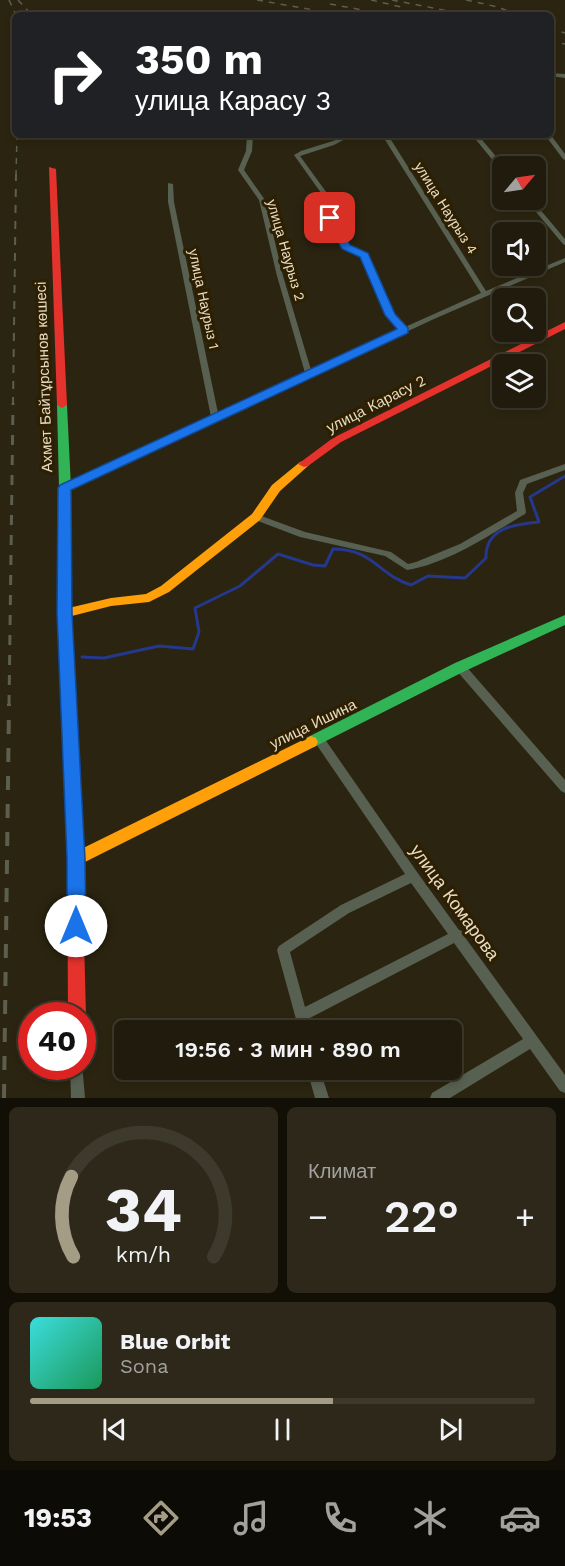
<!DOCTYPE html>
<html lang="ru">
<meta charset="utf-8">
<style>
:root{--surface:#201b0c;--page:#2d281a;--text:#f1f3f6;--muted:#a2a19d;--line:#3d392d;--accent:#a59c85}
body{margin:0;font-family:"Work Sans",sans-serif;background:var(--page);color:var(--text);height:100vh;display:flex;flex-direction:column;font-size:22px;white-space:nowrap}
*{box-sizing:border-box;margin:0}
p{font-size:20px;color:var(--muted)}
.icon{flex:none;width:33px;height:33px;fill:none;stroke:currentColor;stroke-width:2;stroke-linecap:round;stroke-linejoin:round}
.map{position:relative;height:1098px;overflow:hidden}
.side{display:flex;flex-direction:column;gap:9px;padding:9px;background:#120f07;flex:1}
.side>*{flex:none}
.top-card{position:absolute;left:12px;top:12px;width:542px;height:126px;border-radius:9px;box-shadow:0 3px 9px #0003,0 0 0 2px var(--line);background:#202124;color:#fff;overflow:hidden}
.needle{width:39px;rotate:61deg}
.controls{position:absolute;left:492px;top:156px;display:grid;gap:12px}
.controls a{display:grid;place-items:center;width:54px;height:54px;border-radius:9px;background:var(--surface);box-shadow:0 3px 9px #0003,0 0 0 2px var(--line);font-size:30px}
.speed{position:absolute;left:18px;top:1002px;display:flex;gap:12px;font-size:30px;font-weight:700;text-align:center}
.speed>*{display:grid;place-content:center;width:78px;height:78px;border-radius:50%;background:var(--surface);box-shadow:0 3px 9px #0003,0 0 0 2px var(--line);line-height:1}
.speed .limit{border:9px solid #d22;background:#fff;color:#111}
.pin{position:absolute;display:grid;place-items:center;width:51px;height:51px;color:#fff;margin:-26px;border-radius:12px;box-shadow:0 3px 9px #0006}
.me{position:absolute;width:66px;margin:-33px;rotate:0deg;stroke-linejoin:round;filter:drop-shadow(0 0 4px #0008)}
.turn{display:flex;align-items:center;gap:21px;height:126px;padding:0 24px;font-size:27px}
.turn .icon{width:78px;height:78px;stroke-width:2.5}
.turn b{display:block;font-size:42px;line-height:51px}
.big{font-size:45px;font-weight:600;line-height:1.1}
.side .widget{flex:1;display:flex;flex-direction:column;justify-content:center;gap:9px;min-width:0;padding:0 21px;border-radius:9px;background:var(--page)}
.side .dial{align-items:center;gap:0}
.dial svg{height:156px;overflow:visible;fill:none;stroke:var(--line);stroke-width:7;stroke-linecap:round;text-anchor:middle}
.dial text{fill:var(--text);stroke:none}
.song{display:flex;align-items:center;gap:18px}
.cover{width:72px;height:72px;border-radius:9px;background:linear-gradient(135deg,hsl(180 70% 55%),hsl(150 70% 35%))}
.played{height:6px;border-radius:3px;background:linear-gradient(90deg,var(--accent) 60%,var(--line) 60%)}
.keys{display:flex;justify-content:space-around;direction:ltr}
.heat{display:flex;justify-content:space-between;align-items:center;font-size:33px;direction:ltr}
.side .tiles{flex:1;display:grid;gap:9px;grid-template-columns:1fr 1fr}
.widget:last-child{grid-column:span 2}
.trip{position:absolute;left:114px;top:1020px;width:348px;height:60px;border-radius:9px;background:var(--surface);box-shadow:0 3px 9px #0003,0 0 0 2px var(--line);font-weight:600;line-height:60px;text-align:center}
.tab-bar{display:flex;height:96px;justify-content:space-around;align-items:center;background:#0d0b05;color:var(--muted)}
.tab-bar .icon{width:42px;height:42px}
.tab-bar .active{color:var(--accent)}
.tab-bar b{font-size:27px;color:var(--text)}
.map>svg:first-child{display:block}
</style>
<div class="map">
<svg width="565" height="1098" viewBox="0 0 565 1098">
<rect width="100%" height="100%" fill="#2b2410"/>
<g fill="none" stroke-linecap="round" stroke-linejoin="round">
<!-- stream -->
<path stroke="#24388e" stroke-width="3" d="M 82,657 L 104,658 L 159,646 L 193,649 L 199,632 L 195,608 L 240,586 L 278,554 L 313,565 L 325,566 L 333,549 C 374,549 378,575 411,585 L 428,576 L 465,578 L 486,558 C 485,528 515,524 539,522 L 530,497 L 565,476"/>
<!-- street -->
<path fill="#576051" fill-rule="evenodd" d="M 550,73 L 565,74 L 565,78 L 550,76 Z
M 550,134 L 565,154 L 565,160 L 563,159 L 545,135 Z
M 247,135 L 253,135 L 252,151 L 244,170 L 265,200 L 283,276 L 311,370 L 399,329 L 386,315 L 361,256 L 343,247 L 327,218 L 326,200 L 294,155 L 301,151 L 336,140 L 341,137 L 339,135 L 345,135 L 347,138 L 334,145 L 300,156 L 332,200 L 333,218 L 349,246 L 366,254 L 393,314 L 405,327 L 481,293 L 382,135 L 388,135 L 486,291 L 565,258 L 565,262 L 434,319 L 68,490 L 62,490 L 61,488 L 62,486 L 211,417 L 168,202 L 168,183 L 173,184 L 174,202 L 218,413 L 305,373 L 277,276 L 259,200 L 238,170 L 246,151 Z
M 472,135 L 478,135 L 504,166 L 502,166 L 502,170 L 500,169 Z
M 526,200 L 532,200 L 565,239 L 565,245 L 563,244 Z
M 565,464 L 565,470 L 527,484 L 523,493 L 526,512 L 525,514 C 489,535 449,563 407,570 L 385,556 L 300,537 L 253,519 L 252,517 L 256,514 L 305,532 L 391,552 L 408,564 L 416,562 L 460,544 L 517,511 L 515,493 L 520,480 Z
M 460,663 L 464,664 L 565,780 L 565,793 L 561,791 L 456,670 L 455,667 L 456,664 Z
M 318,734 L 322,735 L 417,872 L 459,930 L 462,931 L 464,936 L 565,1075 L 565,1093 L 560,1091 L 530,1049 L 450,1098 L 430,1098 L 432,1093 L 523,1039 L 454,943 L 308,1019 L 311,1030 L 299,1030 L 277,950 L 279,946 L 341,905 L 405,874 L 314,741 L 313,738 L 314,735 ZM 411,883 L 448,934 L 305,1007 L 290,952 L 349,913 Z
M 82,1063 L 85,1098 L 71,1098 L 70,1066 L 82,1066 Z
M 307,1070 L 320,1070 L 329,1098 L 315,1098 Z"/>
<!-- fast -->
<path fill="#30b455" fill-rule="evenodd" d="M 62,402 L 67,405 L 71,488 L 70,613 L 81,823 L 79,827 L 74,829 L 69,827 L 67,823 L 58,613 L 59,488 L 57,405 Z
M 565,615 L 565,625 L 465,671 L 316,746 L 311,748 L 306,746 L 304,742 L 306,738 L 455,663 Z"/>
<!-- slow -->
<path fill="#ff9f0a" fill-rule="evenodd" d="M 304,461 L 310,464 L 308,466 L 280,491 L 260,520 L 169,592 L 149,602 L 111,606 L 64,618 L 60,616 L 58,613 L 60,610 L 111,598 L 146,594 L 161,586 L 252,514 L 272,485 L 300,462 Z
M 311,736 L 316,738 L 318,742 L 316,746 L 81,864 L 76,866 L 71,864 L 68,859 L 71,854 Z"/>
<!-- jam -->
<path fill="#e5322d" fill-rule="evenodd" d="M 49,167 L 56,169 L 67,405 L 62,408 L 57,405 Z
M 565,322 L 565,329 L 341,442 L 308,466 L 304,467 L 298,464 L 333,438 Z
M 74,817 L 79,819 L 81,823 L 86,1016 L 82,1022 L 82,1016 L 68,1016 L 67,823 L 69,819 Z"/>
<!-- rail-far3 -->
<path stroke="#5c5e4f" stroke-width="1.5" stroke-dasharray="6 6" stroke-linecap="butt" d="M 9,0 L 16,15
M 18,0 L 32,15
M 257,0 L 342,15
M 371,0 L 401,7
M 392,0 L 469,15
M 466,0 L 498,7 L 518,15
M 330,4 L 390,15
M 550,29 L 565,33
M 550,42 L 565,44
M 46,135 L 46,139
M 16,176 L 17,135"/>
<!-- rail-far2 -->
<path stroke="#5c5e4f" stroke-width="2" stroke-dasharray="8 8" stroke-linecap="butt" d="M 13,405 L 16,174"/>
<!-- rail-far1 -->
<path stroke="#5c5e4f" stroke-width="3" stroke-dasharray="10 10" stroke-linecap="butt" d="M 9,705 L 13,403"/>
<!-- rail -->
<path stroke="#5c5e4f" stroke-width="4" stroke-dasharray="14 14" stroke-linecap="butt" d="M 4,1098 L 9,704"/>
</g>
<!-- route -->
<path fill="#1a73e8" stroke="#114b97" stroke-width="1.5" d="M 326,215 L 333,215 L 350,245 L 368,253 L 395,314 L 408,328 L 408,333 L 71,490 L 72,613 L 85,859 L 86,926 L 83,932 L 76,934 L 70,932 L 67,926 L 67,859 L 57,613 L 58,488 L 60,485 L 397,329 L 385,315 L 360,257 L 342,249 L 325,218 Z"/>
<g text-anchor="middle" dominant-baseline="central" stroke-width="6" stroke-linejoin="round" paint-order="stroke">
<!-- far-street labels -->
<g font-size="14" fill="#e7dcc4" stroke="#2d1f00">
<text transform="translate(446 208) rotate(58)">улица Наурыз 4</text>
<text transform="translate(286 250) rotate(74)">улица Наурыз 2</text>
<text transform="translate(204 299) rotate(78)">улица Наурыз 1</text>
</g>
<!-- street labels -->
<g font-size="15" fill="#e7dcc4" stroke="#2d1f00">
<text transform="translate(44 377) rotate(-92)">Ахмет Байтұрсынов көшесі</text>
<text transform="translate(376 404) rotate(-27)">улица Карасу 2</text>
<text transform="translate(313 724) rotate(-26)">улица Ишина</text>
</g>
<!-- near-street labels -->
<g font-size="18" fill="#e7dcc4" stroke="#2d1f00">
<text transform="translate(455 902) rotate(54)">улица Комарова</text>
</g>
</g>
</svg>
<div class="controls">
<a><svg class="needle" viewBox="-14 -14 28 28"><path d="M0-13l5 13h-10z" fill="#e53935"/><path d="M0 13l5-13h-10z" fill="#a2a19d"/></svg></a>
<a><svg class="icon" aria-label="sound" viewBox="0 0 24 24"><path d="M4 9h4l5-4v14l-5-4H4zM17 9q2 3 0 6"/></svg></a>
<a><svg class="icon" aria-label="search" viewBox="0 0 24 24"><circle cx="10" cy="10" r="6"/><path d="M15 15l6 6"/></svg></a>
<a><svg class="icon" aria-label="layers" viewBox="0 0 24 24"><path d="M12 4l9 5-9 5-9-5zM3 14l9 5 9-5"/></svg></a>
</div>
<div class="speed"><div class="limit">40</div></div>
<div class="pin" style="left:330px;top:218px;background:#d93025"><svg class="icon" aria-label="arrive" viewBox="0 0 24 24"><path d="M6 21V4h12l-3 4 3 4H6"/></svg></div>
<svg class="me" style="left:76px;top:926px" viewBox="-20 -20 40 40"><circle r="19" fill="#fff"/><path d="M0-13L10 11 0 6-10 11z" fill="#1a73e8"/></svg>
<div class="trip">19:56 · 3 мин · 890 m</div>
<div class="top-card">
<div class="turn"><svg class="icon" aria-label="right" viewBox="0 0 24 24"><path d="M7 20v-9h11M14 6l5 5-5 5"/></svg><div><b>350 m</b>улица Карасу 3</div></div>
</div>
</div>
<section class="side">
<div class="tiles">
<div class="widget dial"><svg viewBox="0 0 100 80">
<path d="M14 69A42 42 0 1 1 86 69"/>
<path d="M14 69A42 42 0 0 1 13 28" stroke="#a59c85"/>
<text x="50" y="56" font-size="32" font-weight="700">34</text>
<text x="50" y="72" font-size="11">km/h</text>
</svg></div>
<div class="widget"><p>Климат</p>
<div class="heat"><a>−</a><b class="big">22°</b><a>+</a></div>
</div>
<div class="widget">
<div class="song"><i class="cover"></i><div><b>Blue Orbit</b><p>Sona</p></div></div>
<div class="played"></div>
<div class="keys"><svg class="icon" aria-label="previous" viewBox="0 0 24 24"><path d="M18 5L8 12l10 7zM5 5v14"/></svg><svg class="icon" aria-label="pause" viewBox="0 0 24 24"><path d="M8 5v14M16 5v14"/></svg><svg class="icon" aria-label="next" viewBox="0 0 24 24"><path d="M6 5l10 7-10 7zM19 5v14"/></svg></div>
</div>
</div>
</section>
<nav class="tab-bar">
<b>19:53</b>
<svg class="icon active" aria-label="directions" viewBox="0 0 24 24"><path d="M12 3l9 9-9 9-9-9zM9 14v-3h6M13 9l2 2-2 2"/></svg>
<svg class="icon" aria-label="music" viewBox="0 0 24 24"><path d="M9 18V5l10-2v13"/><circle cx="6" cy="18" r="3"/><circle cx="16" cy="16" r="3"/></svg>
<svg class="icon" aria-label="phone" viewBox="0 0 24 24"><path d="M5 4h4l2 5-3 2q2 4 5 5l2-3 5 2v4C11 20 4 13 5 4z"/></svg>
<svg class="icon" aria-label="climate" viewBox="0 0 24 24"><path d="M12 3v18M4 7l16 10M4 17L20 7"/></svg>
<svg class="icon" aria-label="car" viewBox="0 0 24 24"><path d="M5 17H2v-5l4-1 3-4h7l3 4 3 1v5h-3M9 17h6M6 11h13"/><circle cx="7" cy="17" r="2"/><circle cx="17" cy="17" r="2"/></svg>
</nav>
